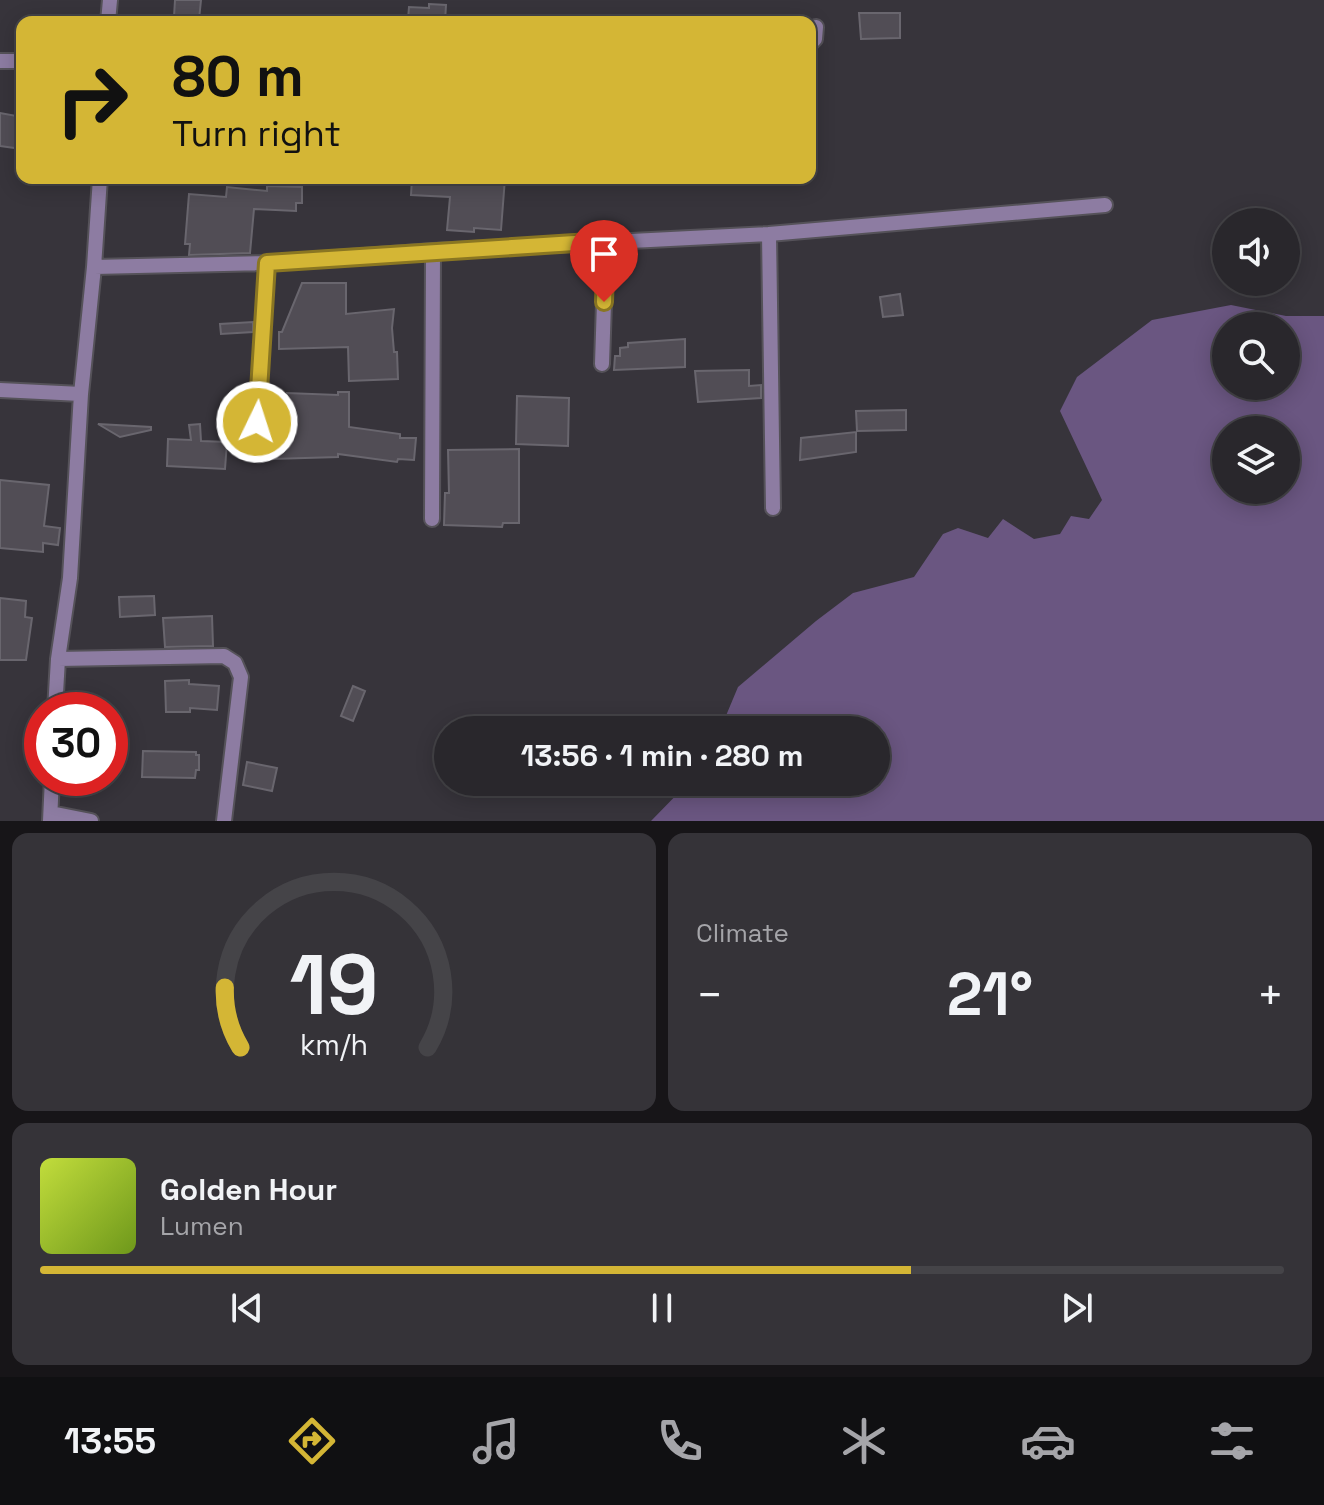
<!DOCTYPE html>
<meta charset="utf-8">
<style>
:root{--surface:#29272c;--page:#353338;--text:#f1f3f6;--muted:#a5a5a9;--line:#454448;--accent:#d4b635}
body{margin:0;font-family:"Space Grotesk",sans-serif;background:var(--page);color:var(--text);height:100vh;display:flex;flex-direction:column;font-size:30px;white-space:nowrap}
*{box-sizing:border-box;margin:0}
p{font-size:26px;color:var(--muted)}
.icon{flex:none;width:44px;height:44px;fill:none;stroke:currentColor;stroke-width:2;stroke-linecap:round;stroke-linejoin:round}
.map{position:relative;height:821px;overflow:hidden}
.drawer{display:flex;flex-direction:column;gap:12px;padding:12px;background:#171518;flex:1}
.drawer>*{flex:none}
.guide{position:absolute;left:16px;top:16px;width:800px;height:168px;border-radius:16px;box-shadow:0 4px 20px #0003,0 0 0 2px var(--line);background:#d4b635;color:#111;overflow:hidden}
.buttons{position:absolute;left:1212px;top:208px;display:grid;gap:16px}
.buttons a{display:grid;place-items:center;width:88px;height:88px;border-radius:50%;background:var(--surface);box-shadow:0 4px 20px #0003,0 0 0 2px var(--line);font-size:40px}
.speed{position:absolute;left:24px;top:692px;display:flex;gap:16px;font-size:40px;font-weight:700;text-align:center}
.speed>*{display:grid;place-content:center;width:104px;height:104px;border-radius:50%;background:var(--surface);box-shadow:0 4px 20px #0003,0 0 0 2px var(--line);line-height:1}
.speed .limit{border:12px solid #d22;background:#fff;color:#111}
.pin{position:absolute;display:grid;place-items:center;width:68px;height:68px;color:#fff;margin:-82px -34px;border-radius:50% 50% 50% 0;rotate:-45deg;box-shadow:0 0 8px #0007}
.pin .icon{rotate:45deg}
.me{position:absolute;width:88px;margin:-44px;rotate:4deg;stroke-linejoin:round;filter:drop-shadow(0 0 6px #0008)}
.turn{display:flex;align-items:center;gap:28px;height:168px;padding:0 24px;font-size:36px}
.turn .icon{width:104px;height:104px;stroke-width:2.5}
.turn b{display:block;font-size:56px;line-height:68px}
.big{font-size:60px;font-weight:700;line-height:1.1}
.drawer .card{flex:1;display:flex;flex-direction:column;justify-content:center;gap:12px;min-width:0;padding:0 28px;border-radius:16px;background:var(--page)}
.drawer .dial{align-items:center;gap:0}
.dial svg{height:208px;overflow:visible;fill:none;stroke:var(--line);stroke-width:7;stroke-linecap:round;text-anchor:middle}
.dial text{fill:var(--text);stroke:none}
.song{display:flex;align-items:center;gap:24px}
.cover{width:96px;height:96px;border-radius:12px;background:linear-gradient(135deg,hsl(70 70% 55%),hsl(80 70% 35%))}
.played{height:8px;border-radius:4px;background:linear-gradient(90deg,var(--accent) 70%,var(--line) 70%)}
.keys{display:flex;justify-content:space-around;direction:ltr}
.heat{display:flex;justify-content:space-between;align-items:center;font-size:44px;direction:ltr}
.drawer .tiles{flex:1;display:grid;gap:12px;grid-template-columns:1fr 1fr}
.card:last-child{grid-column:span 2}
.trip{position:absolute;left:434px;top:716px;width:456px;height:80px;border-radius:40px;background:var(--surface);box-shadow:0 4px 20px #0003,0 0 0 2px var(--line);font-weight:700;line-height:80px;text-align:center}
.menu{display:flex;height:128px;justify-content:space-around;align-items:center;background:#101012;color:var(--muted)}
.menu .icon{width:56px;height:56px}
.menu .current{color:var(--accent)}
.menu b{font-size:36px;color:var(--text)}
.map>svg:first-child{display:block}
</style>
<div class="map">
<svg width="1324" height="821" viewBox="0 0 1324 821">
<rect width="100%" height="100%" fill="#37343b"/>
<!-- water -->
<path fill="#6a5681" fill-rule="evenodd" d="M 1231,305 L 1286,316 L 1324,316 L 1324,821 L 651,821 L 689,782 L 876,782 L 876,730 L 720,730 L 738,687 L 816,621 L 853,593 L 914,577 L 943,534 L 958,528 L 988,538 L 1003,519 L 1034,539 L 1060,534 L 1071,516 L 1089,519 L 1102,500 L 1060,411 L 1077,377 L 1152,320 ZM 1226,326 L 1286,326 L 1286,386 L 1226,386 ZM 1226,430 L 1286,430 L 1286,490 L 1226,490 Z"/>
<!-- building -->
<path fill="#514d55" stroke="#69666e" stroke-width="2" d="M 175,0 L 201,0 L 199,20 L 174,17 Z
M 429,4 L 446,5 L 445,22 L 408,19 L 409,7 L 429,8 Z
M 859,13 L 900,13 L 900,38 L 861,39 Z
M 0,113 L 22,117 L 22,149 L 0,146 Z
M 412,178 L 481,185 L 482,178 L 505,178 L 501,230 L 474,228 L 474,232 L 447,230 L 450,197 L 411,195 Z
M 267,186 L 302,187 L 302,203 L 296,203 L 296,211 L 254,209 L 250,253 L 189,255 L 190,244 L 185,244 L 189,194 L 226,197 L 227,187 L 267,191 Z
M 302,283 L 346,283 L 346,314 L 394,309 L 392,328 L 394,352 L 397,352 L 398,379 L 349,381 L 348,347 L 279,349 L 279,332 L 282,332 Z
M 900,294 L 903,315 L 883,317 L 880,297 Z
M 253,322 L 253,332 L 221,334 L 220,324 Z
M 685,339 L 685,367 L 614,370 L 615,356 L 620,356 L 620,348 L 628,347 L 628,343 Z
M 749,370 L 749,386 L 761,385 L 761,398 L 698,402 L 695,371 Z
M 338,392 L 349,392 L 349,427 L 400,434 L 400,438 L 416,438 L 414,460 L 398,459 L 397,462 L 338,454 L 338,457 L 272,459 L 272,433 L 286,433 L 287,393 L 338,395 Z
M 517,396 L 569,398 L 568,446 L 516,444 Z
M 906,410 L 906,430 L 857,431 L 856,411 Z
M 98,424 L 151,427 L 151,430 L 120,437 Z
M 200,424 L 201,441 L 227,442 L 225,469 L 167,466 L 168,439 L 191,440 L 189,425 Z
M 856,432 L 856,452 L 800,460 L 801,438 Z
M 519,449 L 519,523 L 503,523 L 502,527 L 444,525 L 445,493 L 449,493 L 448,450 Z
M 0,480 L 49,485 L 44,526 L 60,528 L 58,545 L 43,543 L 43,552 L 0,548 Z
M 154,596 L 155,615 L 120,617 L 119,597 Z
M 0,598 L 26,601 L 25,617 L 32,618 L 26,660 L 0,660 Z
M 212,616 L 213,646 L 165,647 L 163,618 Z
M 189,680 L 189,684 L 219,686 L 217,710 L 190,708 L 190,712 L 166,712 L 165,681 Z
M 353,686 L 365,691 L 353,721 L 341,716 Z
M 143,751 L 196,752 L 196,755 L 199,755 L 199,770 L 196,770 L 195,778 L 142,777 Z
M 247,762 L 277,768 L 272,791 L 243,785 Z"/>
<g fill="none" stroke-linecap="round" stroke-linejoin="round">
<!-- street casing -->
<g stroke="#555259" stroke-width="18">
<path id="street" d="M 108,22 L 110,0
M 810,44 L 815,39 L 816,27
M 0,61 L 22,61
M 769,234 L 1105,205
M 433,251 L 769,234 L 773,508
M 94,267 L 267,263 L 433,251 L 432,519
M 602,364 L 606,241
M 0,390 L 81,394
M 255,454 L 267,263
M 58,659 L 224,656 L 235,663 L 241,677 L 224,821
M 55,710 L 58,659 L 70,578 L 81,394 L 94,267 L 100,178
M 51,813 L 91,821
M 50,821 L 52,778"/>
</g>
<!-- street -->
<use href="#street" stroke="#8d7ca2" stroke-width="14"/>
</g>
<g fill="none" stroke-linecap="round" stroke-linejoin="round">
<!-- route casing -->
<g stroke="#8a7622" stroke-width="20">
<path id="route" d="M 257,422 L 267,263 L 606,241 L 604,302"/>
</g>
<!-- route -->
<use href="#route" stroke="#d4b635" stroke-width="14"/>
</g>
</svg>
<div class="buttons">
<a><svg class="icon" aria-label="sound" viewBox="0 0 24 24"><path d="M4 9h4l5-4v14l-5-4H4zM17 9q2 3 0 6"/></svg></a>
<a><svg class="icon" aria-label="search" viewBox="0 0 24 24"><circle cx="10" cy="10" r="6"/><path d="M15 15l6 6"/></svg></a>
<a><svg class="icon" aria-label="layers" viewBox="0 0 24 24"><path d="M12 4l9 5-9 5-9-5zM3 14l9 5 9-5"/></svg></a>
</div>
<div class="speed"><div class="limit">30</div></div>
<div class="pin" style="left:604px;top:302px;background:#d93025"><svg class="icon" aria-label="arrive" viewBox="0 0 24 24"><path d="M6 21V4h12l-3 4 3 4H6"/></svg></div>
<svg class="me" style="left:257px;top:422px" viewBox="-20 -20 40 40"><circle r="17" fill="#d4b635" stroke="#fff" stroke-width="3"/><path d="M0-11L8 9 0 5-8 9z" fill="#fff"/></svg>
<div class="trip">13:56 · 1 min · 280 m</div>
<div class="guide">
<div class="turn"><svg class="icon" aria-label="right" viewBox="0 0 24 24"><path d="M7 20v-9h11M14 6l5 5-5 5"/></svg><div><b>80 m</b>Turn right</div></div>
</div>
</div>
<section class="drawer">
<div class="tiles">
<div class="card dial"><svg viewBox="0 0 100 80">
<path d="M14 69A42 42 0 1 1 86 69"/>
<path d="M14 69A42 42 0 0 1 8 46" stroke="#d4b635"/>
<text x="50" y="56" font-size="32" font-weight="700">19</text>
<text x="50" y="72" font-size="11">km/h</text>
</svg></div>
<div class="card"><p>Climate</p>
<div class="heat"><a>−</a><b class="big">21°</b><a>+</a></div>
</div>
<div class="card">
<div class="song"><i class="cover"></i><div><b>Golden Hour</b><p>Lumen</p></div></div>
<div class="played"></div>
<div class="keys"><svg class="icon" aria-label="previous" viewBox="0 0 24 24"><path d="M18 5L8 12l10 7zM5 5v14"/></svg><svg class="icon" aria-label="pause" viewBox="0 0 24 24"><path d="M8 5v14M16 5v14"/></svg><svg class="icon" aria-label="next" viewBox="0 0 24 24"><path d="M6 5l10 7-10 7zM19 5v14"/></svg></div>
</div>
</div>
</section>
<nav class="menu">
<b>13:55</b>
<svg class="icon current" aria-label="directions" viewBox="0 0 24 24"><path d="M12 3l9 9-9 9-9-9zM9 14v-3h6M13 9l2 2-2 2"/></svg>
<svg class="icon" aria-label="music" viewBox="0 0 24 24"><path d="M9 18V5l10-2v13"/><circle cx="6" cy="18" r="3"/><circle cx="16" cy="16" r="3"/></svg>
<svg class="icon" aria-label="phone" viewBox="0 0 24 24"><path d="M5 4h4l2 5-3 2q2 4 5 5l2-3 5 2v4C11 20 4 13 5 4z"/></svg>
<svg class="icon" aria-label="climate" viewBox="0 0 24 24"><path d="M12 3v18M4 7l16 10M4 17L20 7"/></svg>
<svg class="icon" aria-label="car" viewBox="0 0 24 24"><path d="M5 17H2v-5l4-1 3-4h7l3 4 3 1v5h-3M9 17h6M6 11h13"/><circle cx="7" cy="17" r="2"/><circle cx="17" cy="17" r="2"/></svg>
<svg class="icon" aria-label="filters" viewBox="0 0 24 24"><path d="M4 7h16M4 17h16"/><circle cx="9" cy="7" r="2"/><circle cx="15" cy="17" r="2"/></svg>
</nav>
